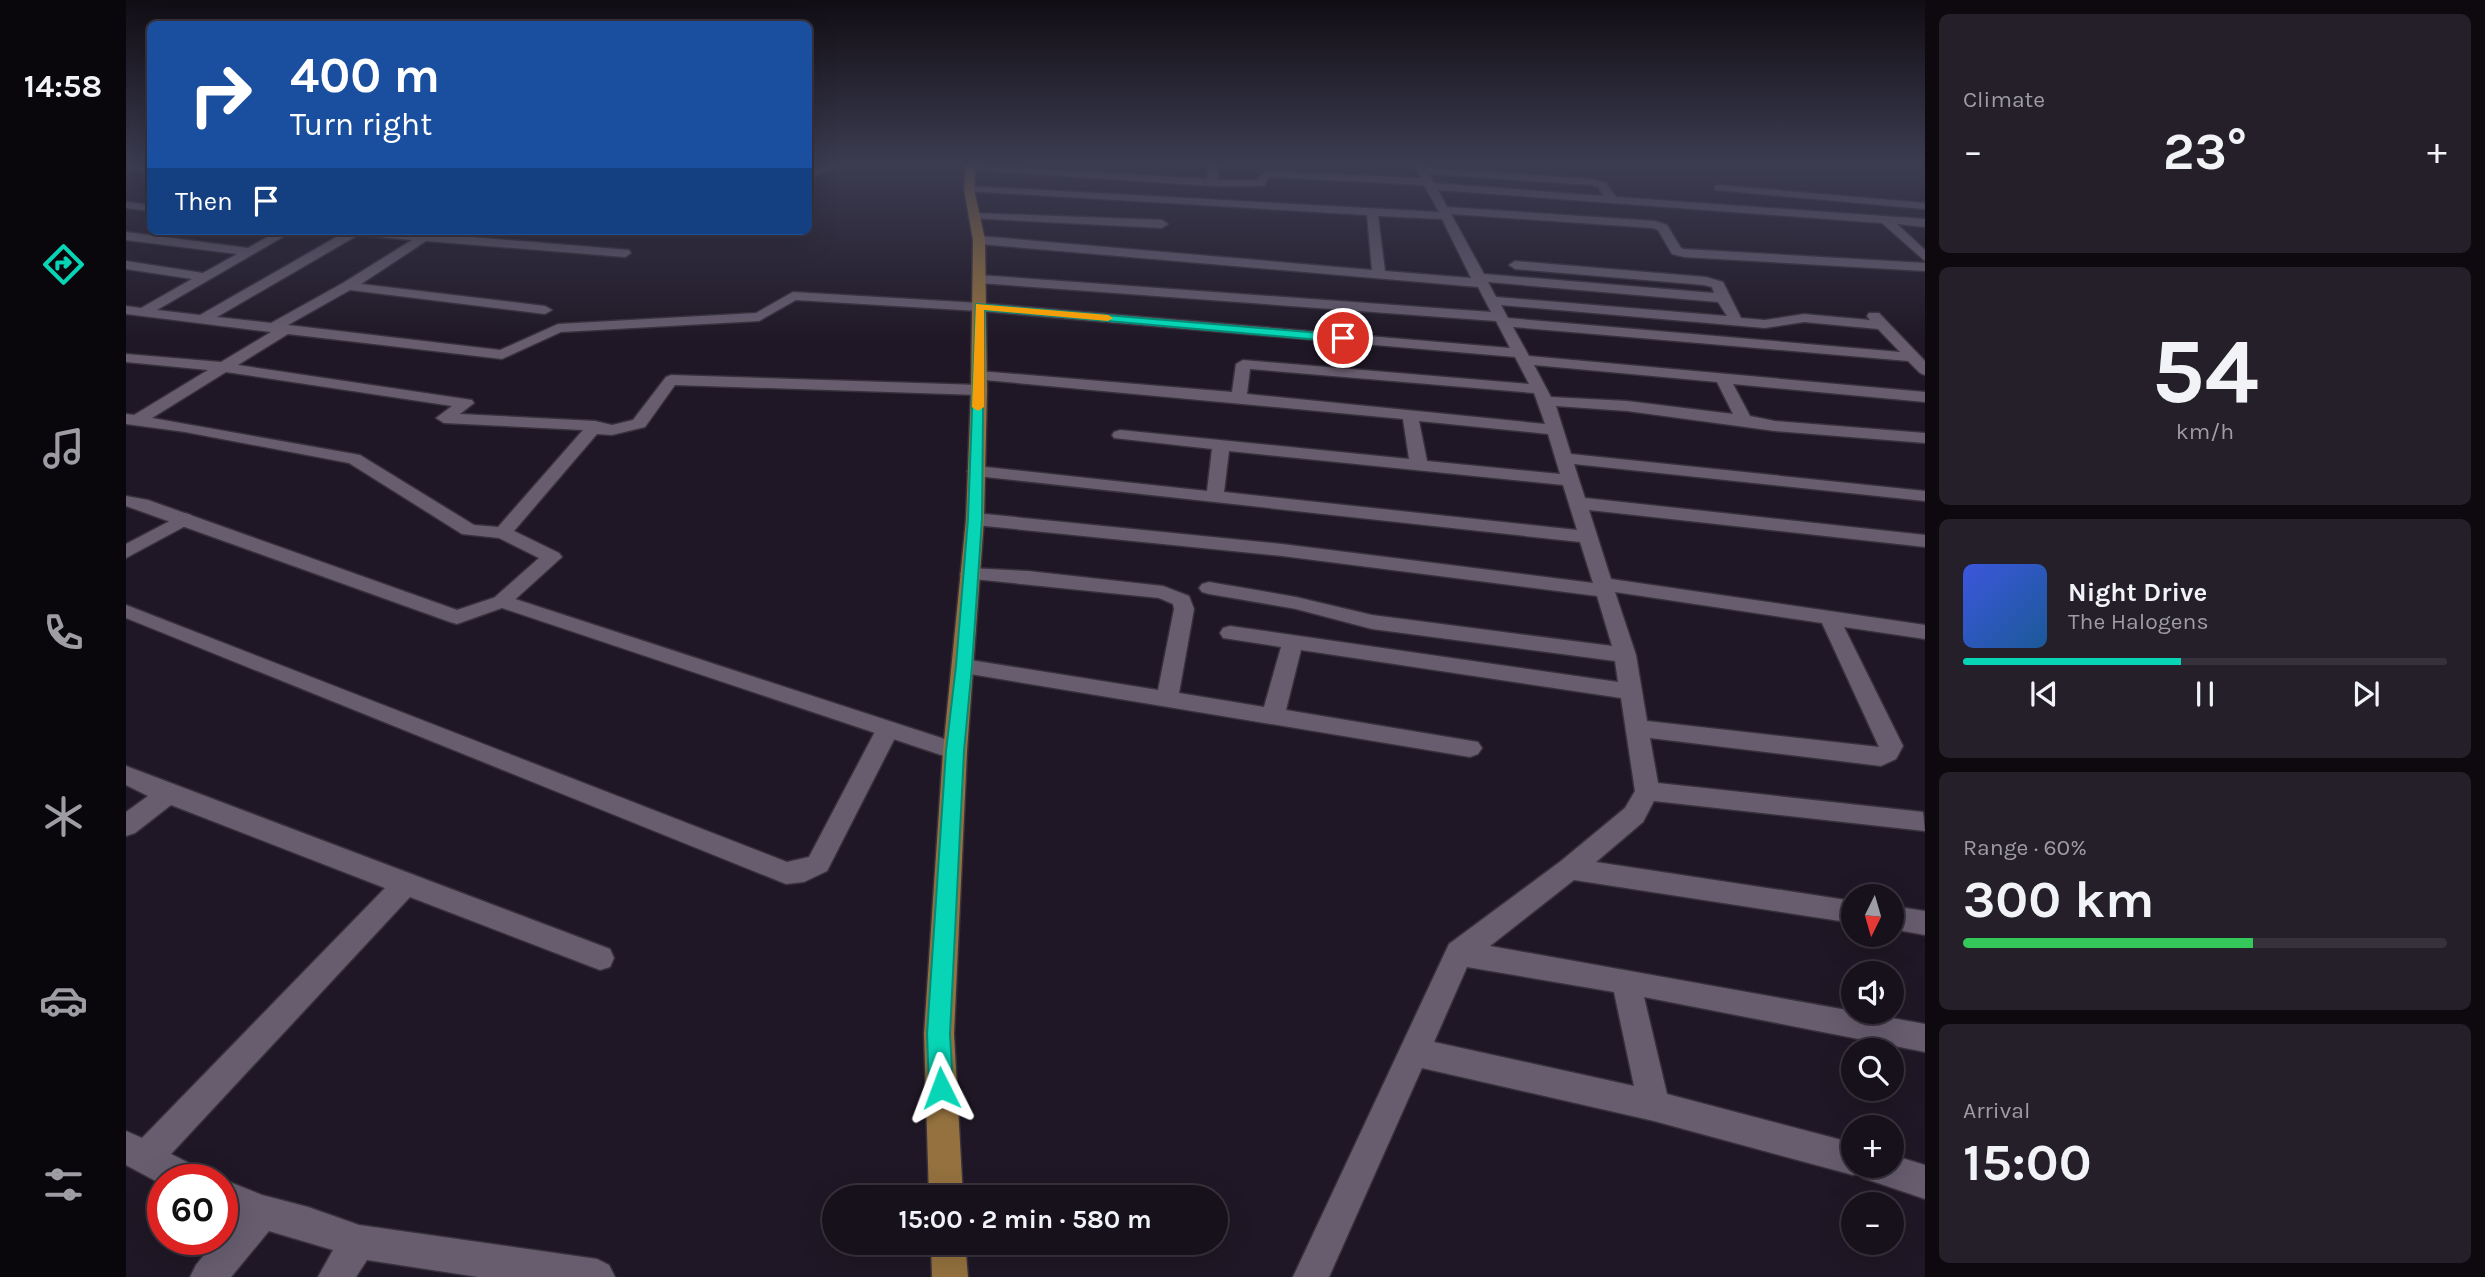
<!DOCTYPE html>
<meta charset="utf-8">
<style>
:root{--surface:#17111c;--page:#241f29;--text:#f1f3f6;--muted:#9e9da3;--line:#36313b;--accent:#07d5b6}
body{margin:0;font-family:Karla,sans-serif;background:var(--page);color:var(--text);height:100vh;display:flex;flex-direction:column;font-size:26px;white-space:nowrap}
*{box-sizing:border-box;margin:0}
p{font-size:23px;color:var(--muted)}
.icon{flex:none;width:38px;height:38px;fill:none;stroke:currentColor;stroke-width:2;stroke-linecap:round;stroke-linejoin:round}
.map{position:relative;flex:1;overflow:hidden}
.drawer{display:flex;flex-direction:column;gap:14px;padding:14px;background:#0d090f;width:560px}
.drawer>*{flex:none}
.guide{position:absolute;left:21px;top:21px;width:665px;height:214px;border-radius:10px;box-shadow:0 7px 28px #0002,0 0 0 2px var(--line);background:#1a4fa0;color:#fff;overflow:hidden}
.needle{width:46px;rotate:185deg}
.fabs{position:absolute;left:1715px;top:884px;display:grid;gap:14px}
.fabs a{display:grid;place-items:center;width:63px;height:63px;border-radius:50%;background:var(--surface);box-shadow:0 7px 28px #0002,0 0 0 2px var(--line);font-size:35px}
.speed{position:absolute;left:21px;top:1164px;display:flex;gap:14px;font-size:35px;font-weight:700;text-align:center}
.speed>*{display:grid;place-content:center;width:91px;height:91px;border-radius:50%;background:var(--surface);box-shadow:0 7px 28px #0002,0 0 0 2px var(--line);line-height:1}
.speed .limit{border:10px solid #d22;background:#fff;color:#111}
.pin{position:absolute;display:grid;place-items:center;width:60px;height:60px;color:#fff;margin:-30px;border:4px solid #fff;border-radius:50%;box-shadow:0 2px 7px #0007}
.me{position:absolute;width:77px;margin:-38px;rotate:357deg;stroke-linejoin:round;filter:drop-shadow(0 0 5px #0008)}
.turn{display:flex;align-items:center;gap:24px;height:147px;padding:0 28px;font-size:32px}
.turn .icon{width:91px;height:91px;stroke-width:2.5}
.turn b{display:block;font-size:49px;line-height:60px}
.then{display:flex;align-items:center;height:66px;padding:0 28px;background:#0003;gap:14px;font-size:26px}
.big{font-size:52px;font-weight:700;line-height:1.1}
.drawer .widget{flex:1;display:flex;flex-direction:column;justify-content:center;gap:10px;min-width:0;padding:0 24px;border-radius:10px;background:var(--page)}
.drawer .dial{align-items:center;gap:0}
.dial b{font-size:91px;line-height:1}
.song{display:flex;align-items:center;gap:21px}
.cover{width:84px;height:84px;border-radius:10px;background:linear-gradient(135deg,hsl(230 70% 55%),hsl(210 70% 35%))}
.played{height:7px;border-radius:4px;background:linear-gradient(90deg,var(--accent) 45%,var(--line) 45%)}
.keys{display:flex;justify-content:space-around;direction:ltr}
.heat{display:flex;justify-content:space-between;align-items:center;font-size:38px;direction:ltr}
.charge{height:10px;border-radius:5px;background:linear-gradient(90deg,#34c759 60%,var(--line) 0)}
.trip{position:absolute;left:696px;top:1185px;width:406px;height:70px;border-radius:35px;background:var(--surface);box-shadow:0 7px 28px #0002,0 0 0 2px var(--line);font-weight:700;line-height:70px;text-align:center}
main{display:flex;flex:1;min-height:0}
.tab-bar{display:flex;flex-direction:column;width:126px;justify-content:space-around;align-items:center;background:#09070b;color:var(--muted)}
.tab-bar .icon{width:49px;height:49px}
.tab-bar .selected{color:var(--accent)}
.tab-bar b{font-size:32px;color:var(--text)}
.map>svg:first-child{display:block}
</style>
<main>
<nav class="tab-bar">
<b>14:58</b>
<svg class="icon selected" aria-label="directions" viewBox="0 0 24 24"><path d="M12 3l9 9-9 9-9-9zM9 14v-3h6M13 9l2 2-2 2"/></svg>
<svg class="icon" aria-label="music" viewBox="0 0 24 24"><path d="M9 18V5l10-2v13"/><circle cx="6" cy="18" r="3"/><circle cx="16" cy="16" r="3"/></svg>
<svg class="icon" aria-label="phone" viewBox="0 0 24 24"><path d="M5 4h4l2 5-3 2q2 4 5 5l2-3 5 2v4C11 20 4 13 5 4z"/></svg>
<svg class="icon" aria-label="climate" viewBox="0 0 24 24"><path d="M12 3v18M4 7l16 10M4 17L20 7"/></svg>
<svg class="icon" aria-label="car" viewBox="0 0 24 24"><path d="M5 17H2v-5l4-1 3-4h7l3 4 3 1v5h-3M9 17h6M6 11h13"/><circle cx="7" cy="17" r="2"/><circle cx="17" cy="17" r="2"/></svg>
<svg class="icon" aria-label="filters" viewBox="0 0 24 24"><path d="M4 7h16M4 17h16"/><circle cx="9" cy="7" r="2"/><circle cx="15" cy="17" r="2"/></svg>
</nav>
<div class="map">
<svg width="1799" height="1277" viewBox="0 0 1799 1277">
<rect width="100%" height="100%" fill="#1f1725"/>
<g fill="none" stroke-linecap="round" stroke-linejoin="round">
<!-- minor casing -->
<g stroke="#37313c" stroke-width="3">
<path id="minor" d="M 0,163 L 24,165 L 24,171 L 0,169 Z
M 705,163 L 720,163 L 682,179 L 682,172 Z
M 1083,163 L 1093,163 L 1092,180 L 1131,180 L 1140,171 L 1295,178 L 1287,163 L 1297,163 L 1299,167 L 1465,179 L 1480,183 L 1490,197 L 1799,219 L 1799,227 L 1771,224 L 1799,250 L 1799,261 L 1756,223 L 1312,190 L 1321,207 L 1529,221 L 1541,225 L 1555,248 L 1558,249 L 1799,263 L 1799,271 L 1558,257 L 1546,254 L 1532,230 L 1527,228 L 1325,214 L 1358,274 L 1588,293 L 1586,287 L 1578,285 L 1389,269 L 1383,265 L 1389,261 L 1580,277 L 1597,282 L 1615,318 L 1639,320 L 1678,314 L 1744,320 L 1741,316 L 1743,313 L 1753,313 L 1799,361 L 1799,375 L 1794,373 L 1782,361 L 1387,327 L 1403,356 L 1799,392 L 1799,402 L 1607,384 L 1624,416 L 1649,421 L 1799,433 L 1799,443 L 1649,431 L 1501,411 L 1430,406 L 1445,454 L 1799,491 L 1799,501 L 1448,464 L 1459,498 L 1799,535 L 1799,547 L 1463,510 L 1485,579 L 1799,625 L 1799,639 L 1718,627 L 1777,746 L 1770,759 L 1755,766 L 1524,738 L 1532,783 L 1797,812 L 1799,831 L 1528,801 L 1517,822 L 1470,862 L 1727,901 L 1727,923 L 1448,880 L 1364,946 L 1799,1024 L 1799,1052 L 1518,997 L 1541,1094 L 1727,1143 L 1727,1166 L 1766,1166 L 1766,1155 L 1799,1165 L 1799,1199 L 1737,1178 L 1735,1172 L 1727,1175 L 1528,1121 L 1296,1068 L 1203,1277 L 1167,1277 L 1323,944 L 1435,861 L 1499,808 L 1509,791 L 1495,698 L 1175,650 L 1160,710 L 1352,742 L 1356,748 L 1352,754 L 1344,757 L 838,673 L 830,671 L 827,666 L 830,661 L 838,659 L 1032,690 L 1048,609 L 1047,604 L 1033,598 L 837,578 L 834,574 L 837,570 L 844,568 L 902,571 L 1037,586 L 1063,596 L 1068,609 L 1053,693 L 1138,707 L 1155,647 L 1097,638 L 1094,633 L 1097,628 L 1104,626 L 1492,682 L 1489,661 L 1246,629 L 1170,609 L 1083,594 L 1076,592 L 1073,588 L 1076,584 L 1083,582 L 1170,597 L 1246,615 L 1486,646 L 1471,596 L 1156,556 L 849,525 L 840,519 L 849,513 L 1156,544 L 1467,583 L 1454,542 L 850,476 L 841,471 L 850,466 L 1081,491 L 1086,449 L 988,438 L 986,435 L 988,432 L 994,430 L 1283,459 L 1277,419 L 848,379 L 845,376 L 853,371 L 1106,392 L 1110,364 L 1117,360 L 1403,384 L 1389,357 L 853,311 L 670,300 L 633,321 L 435,332 L 376,359 L 162,334 L 112,365 L 346,400 L 348,403 L 334,414 L 469,421 L 486,425 L 507,420 L 540,377 L 545,375 L 853,385 L 861,390 L 853,395 L 549,385 L 519,427 L 486,435 L 471,434 L 388,531 L 433,553 L 436,557 L 383,605 L 369,605 L 366,601 L 369,597 L 413,558 L 373,538 L 336,534 L 223,463 L 59,432 L 0,424 L 0,414 L 8,415 L 82,370 L 0,362 L 0,354 L 95,362 L 145,332 L 0,314 L 0,306 L 15,308 L 66,279 L 0,269 L 0,261 L 77,273 L 111,254 L 0,240 L 0,232 L 122,248 L 152,231 L 167,231 L 31,310 L 74,315 L 221,231 L 271,231 L 503,250 L 505,253 L 499,257 L 300,241 L 235,284 L 419,306 L 426,310 L 419,314 L 224,290 L 162,325 L 374,350 L 432,324 L 630,313 L 667,292 L 853,303 L 1384,348 L 1370,321 L 853,283 L 847,279 L 853,275 L 1365,312 L 1352,287 L 853,244 L 847,240 L 853,236 L 1246,270 L 1241,215 L 839,191 L 839,187 L 843,186 L 1313,212 L 1298,185 L 1143,177 L 1139,185 L 1135,186 L 1086,186 L 844,170 L 839,167 L 844,164 L 1081,179 ZM 1303,174 L 1465,185 L 1472,187 L 1478,196 L 1308,183 ZM 1252,216 L 1316,219 L 1345,278 L 1259,271 ZM 232,235 L 286,240 L 217,283 L 145,323 L 91,317 ZM 1362,282 L 1592,302 L 1601,316 L 1370,297 ZM 1375,305 L 1639,328 L 1678,322 L 1752,329 L 1774,352 L 1382,318 ZM 1408,365 L 1591,382 L 1607,414 L 1501,401 L 1425,397 ZM 1124,369 L 1408,393 L 1419,424 L 1121,394 ZM 100,372 L 326,406 L 310,418 L 318,423 L 457,430 L 372,527 L 348,525 L 234,455 L 26,418 ZM 1293,421 L 1422,434 L 1434,474 L 1301,461 ZM 1103,451 L 1437,485 L 1451,530 L 1098,492 ZM 1489,592 L 1696,623 L 1753,747 L 1521,721 L 1510,655 ZM 1341,967 L 1488,992 L 1508,1086 L 1308,1042 Z
M 1593,185 L 1799,203 L 1799,209 L 1589,190 L 1589,186 Z
M 0,202 L 24,205 L 24,211 L 0,208 Z
M 848,213 L 1036,220 L 1042,224 L 1036,228 L 844,218 L 842,216 Z
M 59,513 L 65,515 L 68,519 L 65,523 L 0,558 L 0,544 Z
M 0,605 L 661,862 L 683,857 L 753,724 L 761,722 L 769,724 L 773,730 L 701,871 L 678,882 L 660,884 L 0,618 Z
M 0,766 L 484,949 L 488,958 L 484,967 L 474,970 L 284,897 L 45,1154 L 73,1168 L 77,1180 L 37,1180 L 37,1185 L 0,1165 L 0,1131 L 16,1138 L 259,888 L 45,805 L 9,833 L 0,836 L 0,812 L 22,796 L 0,785 Z
M 1766,906 L 1799,911 L 1799,935 L 1766,929 Z
M 96,1179 L 136,1195 L 182,1207 L 233,1225 L 471,1259 L 483,1265 L 489,1277 L 352,1277 L 241,1260 L 230,1277 L 192,1277 L 207,1250 L 143,1231 L 105,1277 L 64,1277 L 70,1265 L 91,1239 L 96,1239 L 96,1233 L 109,1218 L 96,1213 Z"/>
</g>
<!-- tertiary casing -->
<g stroke="#37313c" stroke-width="3">
<path id="tertiary" d="M 0,496 L 22,500 L 331,610 L 376,595 L 383,597 L 837,745 L 841,751 L 837,757 L 829,760 L 821,757 L 376,608 L 331,624 L 324,622 L 0,506 Z"/>
</g>
<!-- primary casing -->
<g stroke="#37313c" stroke-width="3">
<path id="primary" d="M 840,163 L 850,163 L 848,189 L 859,240 L 861,390 L 858,519 L 841,751 L 828,1034 L 837,1197 L 803,1197 L 798,1034 L 817,751 L 840,519 L 845,390 L 847,240 L 838,189 Z
M 805,1242 L 839,1242 L 842,1277 L 806,1277 Z"/>
</g>
<!-- minor -->
<use href="#minor" fill="#675d6f" fill-rule="evenodd"/>
<!-- tertiary -->
<use href="#tertiary" fill="#675d6f" fill-rule="evenodd"/>
<!-- primary -->
<use href="#primary" fill="#94713e" fill-rule="evenodd"/>
</g>
<!-- sky -->
<linearGradient id="sky" x2="0" y2="1"><stop stop-color="#110d14"/><stop offset="0.48" stop-color="#3c3c51"/><stop offset="1" stop-color="#3c3c51" stop-opacity="0"/></linearGradient>
<rect width="1799" height="342" fill="url(#sky)"/>
<!-- route -->
<path fill="#07d5b6" stroke="#058a76" stroke-width="2" d="M 850,304 L 1217,335 L 1222,338 L 1217,342 L 858,310 L 856,519 L 846,666 L 838,751 L 824,1034 L 827,1088 L 823,1096 L 815,1100 L 807,1096 L 803,1088 L 801,1034 L 820,751 L 830,666 L 842,519 Z"/>
<!-- slow -->
<path fill="#f59e0b" d="M 850,304 L 982,315 L 987,318 L 982,321 L 858,310 L 858,407 L 852,411 L 846,407 Z"/>
</svg>
<div class="fabs">
<a><svg class="needle" viewBox="-14 -14 28 28"><path d="M0-13l5 13h-10z" fill="#e53935"/><path d="M0 13l5-13h-10z" fill="#9e9da3"/></svg></a>
<a><svg class="icon" aria-label="sound" viewBox="0 0 24 24"><path d="M4 9h4l5-4v14l-5-4H4zM17 9q2 3 0 6"/></svg></a>
<a><svg class="icon" aria-label="search" viewBox="0 0 24 24"><circle cx="10" cy="10" r="6"/><path d="M15 15l6 6"/></svg></a>
<a>+</a>
<a>−</a>
</div>
<div class="speed"><div class="limit">60</div></div>
<div class="pin" style="left:1217px;top:338px;background:#d93025"><svg class="icon" aria-label="arrive" viewBox="0 0 24 24"><path d="M6 21V4h12l-3 4 3 4H6"/></svg></div>
<svg class="me" style="left:815px;top:1088px" viewBox="-20 -20 40 40"><path d="M0-17L14 15 0 8-14 15z" fill="#07d5b6" stroke="#fff" stroke-width="4"/></svg>
<div class="trip">15:00 · 2 min · 580 m</div>
<div class="guide">
<div class="turn"><svg class="icon" aria-label="right" viewBox="0 0 24 24"><path d="M7 20v-9h11M14 6l5 5-5 5"/></svg><div><b>400 m</b>Turn right</div></div>
<div class="then">Then<svg class="icon" aria-label="arrive" viewBox="0 0 24 24"><path d="M6 21V4h12l-3 4 3 4H6"/></svg></div>
</div>
</div>
<section class="drawer">
<div class="widget"><p>Climate</p>
<div class="heat"><a>−</a><b class="big">23°</b><a>+</a></div>
</div>
<div class="widget dial"><b>54</b><p>km/h</p></div>
<div class="widget">
<div class="song"><i class="cover"></i><div><b>Night Drive</b><p>The Halogens</p></div></div>
<div class="played"></div>
<div class="keys"><svg class="icon" aria-label="previous" viewBox="0 0 24 24"><path d="M18 5L8 12l10 7zM5 5v14"/></svg><svg class="icon" aria-label="pause" viewBox="0 0 24 24"><path d="M8 5v14M16 5v14"/></svg><svg class="icon" aria-label="next" viewBox="0 0 24 24"><path d="M6 5l10 7-10 7zM19 5v14"/></svg></div>
</div>
<div class="widget"><p>Range · 60%</p><b class="big">300 km</b><div class="charge"></div></div>
<div class="widget"><p>Arrival</p><b class="big">15:00</b></div>
</section>
</main>
